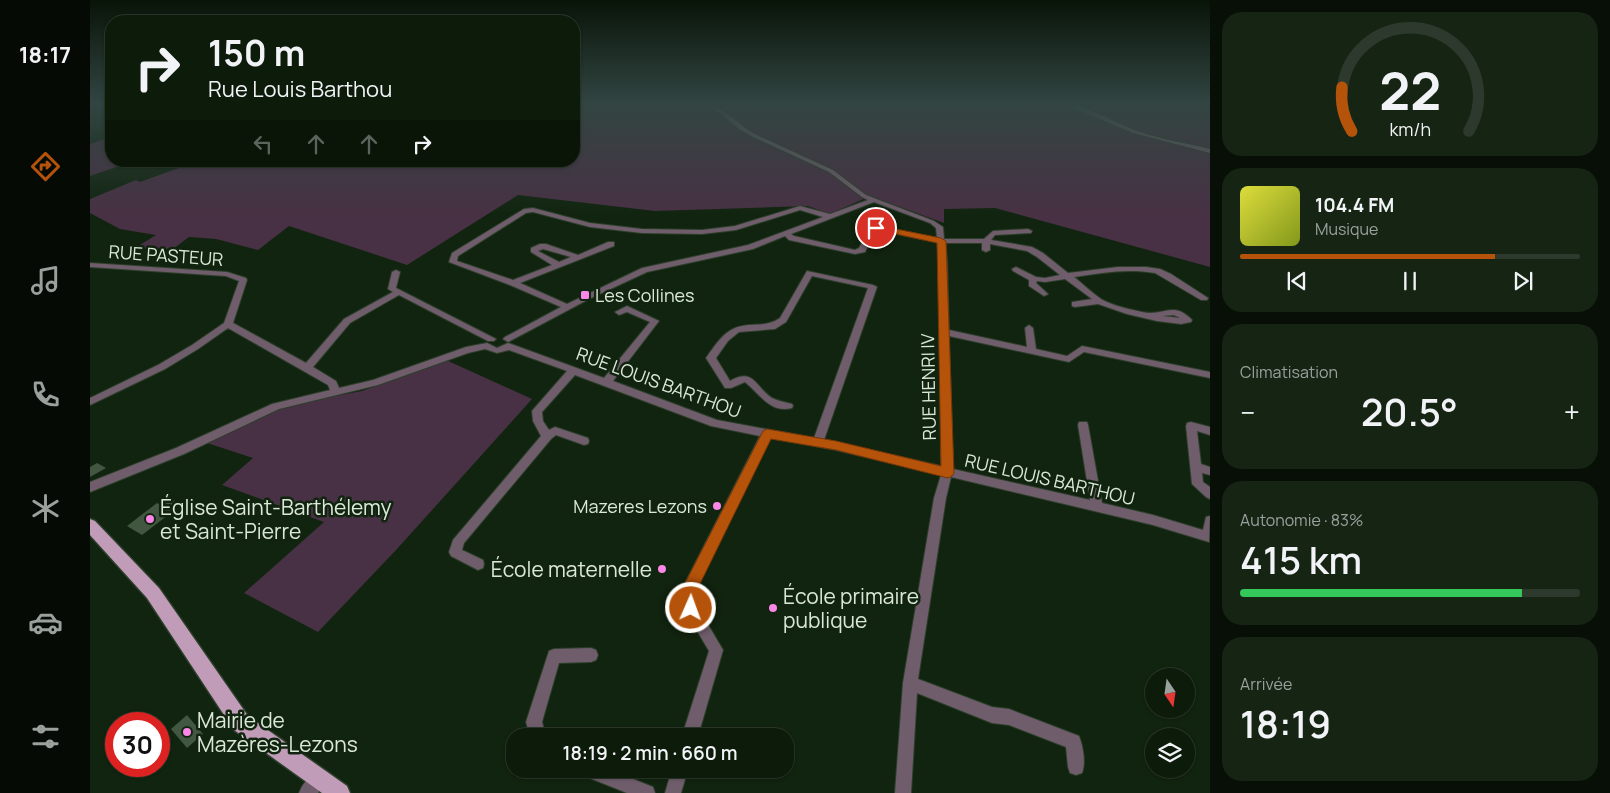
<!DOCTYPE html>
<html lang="fr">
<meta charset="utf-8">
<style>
:root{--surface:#0d1b0b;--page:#162414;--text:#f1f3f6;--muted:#9aa19d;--line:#2d392c;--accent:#b45309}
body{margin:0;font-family:Manrope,sans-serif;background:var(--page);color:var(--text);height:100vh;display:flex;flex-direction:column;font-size:19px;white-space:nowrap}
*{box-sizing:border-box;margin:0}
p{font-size:16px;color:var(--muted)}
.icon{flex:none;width:28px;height:28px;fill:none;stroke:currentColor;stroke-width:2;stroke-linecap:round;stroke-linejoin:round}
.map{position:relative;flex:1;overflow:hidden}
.panel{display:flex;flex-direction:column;gap:12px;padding:12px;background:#070f06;width:400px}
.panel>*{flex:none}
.banner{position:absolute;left:15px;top:15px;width:475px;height:152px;border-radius:20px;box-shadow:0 1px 4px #0004,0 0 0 1px var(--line);background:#0d1b0b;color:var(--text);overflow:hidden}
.needle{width:32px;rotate:167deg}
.controls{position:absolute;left:1055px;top:668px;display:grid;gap:10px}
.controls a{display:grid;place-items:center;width:50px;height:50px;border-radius:50%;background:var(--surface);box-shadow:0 1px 4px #0004,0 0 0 1px var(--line);font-size:25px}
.speed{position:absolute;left:15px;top:712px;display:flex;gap:10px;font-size:25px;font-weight:700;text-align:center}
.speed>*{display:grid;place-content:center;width:65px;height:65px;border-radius:50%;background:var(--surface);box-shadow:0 1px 4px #0004,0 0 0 1px var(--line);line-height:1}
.speed .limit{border:8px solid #d22;background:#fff;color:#111}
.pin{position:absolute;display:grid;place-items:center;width:42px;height:42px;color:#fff;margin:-21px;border:2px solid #fff;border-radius:50%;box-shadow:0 1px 5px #0007}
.me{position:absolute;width:55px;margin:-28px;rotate:2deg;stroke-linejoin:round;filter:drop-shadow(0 0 4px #0008)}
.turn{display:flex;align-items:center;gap:18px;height:105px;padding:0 20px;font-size:22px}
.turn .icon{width:65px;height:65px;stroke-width:2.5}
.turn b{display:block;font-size:35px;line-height:42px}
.lanes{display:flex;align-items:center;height:48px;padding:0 20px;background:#0003;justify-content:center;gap:25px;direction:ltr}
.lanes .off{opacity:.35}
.big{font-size:38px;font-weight:600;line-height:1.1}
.panel .tile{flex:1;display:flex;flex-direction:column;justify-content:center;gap:8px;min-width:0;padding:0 18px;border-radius:20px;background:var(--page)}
.panel .dial{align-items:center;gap:0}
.dial svg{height:130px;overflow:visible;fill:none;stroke:var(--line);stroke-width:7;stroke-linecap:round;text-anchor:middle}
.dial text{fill:var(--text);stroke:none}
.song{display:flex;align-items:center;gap:15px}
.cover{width:60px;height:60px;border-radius:8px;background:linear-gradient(135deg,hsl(60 70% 55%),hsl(70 70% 35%))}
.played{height:5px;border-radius:2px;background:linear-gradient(90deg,var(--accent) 75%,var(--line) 75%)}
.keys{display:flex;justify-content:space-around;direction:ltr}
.heat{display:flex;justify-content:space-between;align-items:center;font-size:28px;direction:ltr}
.charge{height:8px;border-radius:4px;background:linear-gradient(90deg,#34c759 83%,var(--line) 0)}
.trip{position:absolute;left:416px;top:728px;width:288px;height:50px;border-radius:20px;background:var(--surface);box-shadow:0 1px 4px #0004,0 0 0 1px var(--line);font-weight:600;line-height:50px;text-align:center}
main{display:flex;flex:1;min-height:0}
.tabs{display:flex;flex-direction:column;width:90px;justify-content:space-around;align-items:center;background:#050b04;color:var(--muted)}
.tabs .icon{width:35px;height:35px}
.tabs .current{color:var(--accent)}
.tabs b{font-size:22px;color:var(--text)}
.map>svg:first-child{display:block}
</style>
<main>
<nav class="tabs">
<b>18:17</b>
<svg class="icon current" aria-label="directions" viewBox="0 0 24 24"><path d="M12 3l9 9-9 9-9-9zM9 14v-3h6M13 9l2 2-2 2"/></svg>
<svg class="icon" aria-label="music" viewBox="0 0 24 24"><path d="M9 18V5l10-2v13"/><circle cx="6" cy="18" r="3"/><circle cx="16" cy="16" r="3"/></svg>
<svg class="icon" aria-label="phone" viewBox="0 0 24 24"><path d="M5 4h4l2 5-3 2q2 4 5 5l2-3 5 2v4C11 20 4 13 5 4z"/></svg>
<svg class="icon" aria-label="climate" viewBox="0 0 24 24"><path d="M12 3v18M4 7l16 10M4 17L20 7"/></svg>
<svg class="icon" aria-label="car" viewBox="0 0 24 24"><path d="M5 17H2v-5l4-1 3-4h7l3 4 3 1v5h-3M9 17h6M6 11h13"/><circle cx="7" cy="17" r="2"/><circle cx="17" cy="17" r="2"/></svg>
<svg class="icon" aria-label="filters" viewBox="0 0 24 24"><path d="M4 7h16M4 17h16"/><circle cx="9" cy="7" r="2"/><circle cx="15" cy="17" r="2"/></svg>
</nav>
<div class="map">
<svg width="1120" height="793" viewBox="0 0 1120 793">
<rect width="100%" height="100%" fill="#11240f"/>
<!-- green -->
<path fill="#483144" d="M 484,104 L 1120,104 L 1120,267 L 905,208 L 854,209 L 854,223 L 780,196 L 740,214 L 718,206 L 565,211 L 428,195 L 317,265 L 199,226 L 168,250 L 126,239 L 99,237 L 83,249 L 45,248 L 66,235 L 30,229 L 0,213 L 0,199 L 46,180 L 50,182 L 108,161 L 484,161 Z
M 21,137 L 21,161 L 44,161 L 0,176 L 0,144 Z
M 356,360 L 442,399 L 307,549 L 228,632 L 154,593 L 234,522 L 132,485 L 163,458 L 114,442 L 185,407 L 272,391 Z"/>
<!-- building -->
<path fill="#41573f" d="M 7,463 L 16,468 L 0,477 L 0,467 Z
M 85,500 L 79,509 L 82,512 L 52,535 L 37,526 L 67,503 L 71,505 Z
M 97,715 L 113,734 L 97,748 L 81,729 Z"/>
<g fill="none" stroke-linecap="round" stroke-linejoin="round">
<!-- minor casing -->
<g stroke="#2d3f2b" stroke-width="2">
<path id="minor" d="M 610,104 C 632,104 646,123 665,134 L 743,170 L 776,195 L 844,221 L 853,227 L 854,239 L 894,239 L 903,231 L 938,229 L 942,231 L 941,233 L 905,235 L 901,240 L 942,247 L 953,253 L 978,273 L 1028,267 L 1056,267 L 1070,269 L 1081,274 L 1118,298 L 1117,300 L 1111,300 L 1065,273 C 1038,268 1010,273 984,277 C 993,284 1002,293 1011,299 C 1023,306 1039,309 1052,312 C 1073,317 1083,300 1102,320 L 1101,322 L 1091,324 L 1067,321 L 1037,314 L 1008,304 L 985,307 L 982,306 L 982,302 L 1002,299 L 975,279 L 955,282 L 947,281 L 946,283 L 958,294 L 954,296 L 939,286 L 939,280 L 923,271 L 922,269 L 926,267 L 946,277 L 955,278 L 970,275 L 947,257 L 937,251 L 900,244 L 900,250 L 896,252 L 892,250 L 892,243 L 855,243 L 857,258 L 859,330 L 937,347 L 935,328 L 939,325 L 943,328 L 946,349 L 977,356 L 992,346 L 1120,372 L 1120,378 L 994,352 L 979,362 L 859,336 L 863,469 L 1000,500 L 988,425 L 989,422 L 997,422 L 998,425 L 1012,503 L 1063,515 L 1113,530 L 1116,517 L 1120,516 L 1119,542 L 1063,525 L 861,477 L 856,498 L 828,679 L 902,707 L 919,709 L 989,736 C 993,746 996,763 992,773 L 986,775 L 980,773 L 978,767 L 976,747 L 919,725 L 902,723 L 827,693 L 821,793 L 805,793 L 813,683 L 844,498 L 851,475 L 746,450 L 680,438 L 605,591 L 607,606 L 633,650 L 608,736 L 592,736 L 619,651 L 596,612 L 591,591 L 670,436 L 621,426 L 485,375 L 452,412 L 453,421 L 459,430 L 465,427 L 498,438 L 499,441 L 498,444 L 494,445 L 466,435 L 461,439 L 374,543 L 372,550 L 393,560 L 394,564 L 393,568 L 388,570 L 361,556 L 359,552 L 363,540 L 451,436 L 443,421 L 442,411 L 477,371 L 419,350 L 407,353 L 395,349 L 378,353 L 288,385 L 189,409 L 94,454 L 0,492 L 0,482 L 86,448 L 182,404 L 240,390 L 238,385 L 138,328 L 108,349 L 75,369 L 0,405 L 0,398 L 68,365 L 102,345 L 134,323 L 149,281 L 136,276 L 0,267 L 0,263 L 137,272 L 156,278 L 157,280 L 143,323 L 216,363 L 254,319 L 303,292 L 298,289 L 302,272 L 306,270 L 310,272 L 306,288 L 406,339 L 404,341 L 398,341 L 309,295 L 260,323 L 223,367 L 246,381 L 249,388 L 283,380 L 376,347 L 397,343 L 407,348 L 418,343 L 421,344 L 514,378 L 560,322 L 537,312 L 529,315 L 525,312 L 537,306 L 569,321 L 523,381 L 627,420 L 724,438 L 778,288 L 722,276 L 696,322 L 685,329 L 649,332 L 638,341 L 626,358 L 640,381 C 664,367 665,387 682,398 C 688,401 695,402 702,404 L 703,406 L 702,408 C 680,414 669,393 655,382 L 641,388 L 635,388 L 616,358 C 624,347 631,335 643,329 C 658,321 675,329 690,318 L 717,271 L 783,285 L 787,287 L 734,440 L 851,466 L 849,258 L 847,242 L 786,230 L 775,252 L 765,254 L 699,240 L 695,236 L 663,249 L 557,272 L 499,299 L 418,342 L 413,339 L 415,337 L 471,307 L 420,285 L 359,262 L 362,253 L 434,209 L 443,208 L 500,223 L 552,229 L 612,230 L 645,226 L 710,206 L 740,214 L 778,200 L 772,197 L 739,172 L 661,136 L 649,129 L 626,110 ZM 784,202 L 840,223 L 846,228 L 847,238 L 786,226 L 780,227 L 769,248 L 765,250 L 704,236 L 701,234 ZM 710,210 L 733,217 L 658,245 L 552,268 L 477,304 L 430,283 L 524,246 L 524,242 L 518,242 L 488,255 L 456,244 L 450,244 L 441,248 L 441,252 L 462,265 L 423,280 L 367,261 L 368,256 L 436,213 L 443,212 L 500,227 L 552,233 L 612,234 L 646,230 ZM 453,249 L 481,257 L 469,262 L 448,251 ZM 1084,315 L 1090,318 L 1072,316 Z
M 970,104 C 996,104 1021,121 1045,130 C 1069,139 1096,143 1120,149 L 1120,153 L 1043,133 L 991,111 Z
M 1067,104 L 1075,104 L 1076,105 L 1073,107 Z
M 1101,422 L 1120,427 L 1120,435 L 1107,431 L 1111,464 L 1120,467 L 1120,475 L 1112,473 L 1113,482 L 1120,487 L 1120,499 L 1116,497 L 1102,484 L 1096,426 L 1097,423 Z
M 501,648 L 506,650 L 508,655 L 506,660 L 501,662 L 469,663 L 452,722 L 456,736 L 440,736 L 436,722 L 459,651 L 464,649 Z
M 490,769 L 518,769 L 563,787 L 565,793 L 537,793 L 492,775 Z
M 582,769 L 598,769 L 591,793 L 575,793 Z
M 229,771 L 235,773 L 237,779 L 228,793 L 209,793 C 212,784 220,775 229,771 Z"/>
</g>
<!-- major casing -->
<g stroke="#2d3f2b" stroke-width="3">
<path id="major" d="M 0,519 L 5,521 L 69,588 L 158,716 L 257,786 L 260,793 L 232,793 L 144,730 L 57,598 L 0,535 Z"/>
</g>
<!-- minor -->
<use href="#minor" fill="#6f5d6b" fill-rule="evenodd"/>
<!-- major -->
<use href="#major" fill="#c09cb8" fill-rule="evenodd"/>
</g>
<!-- sky -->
<linearGradient id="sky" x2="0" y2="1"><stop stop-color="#091408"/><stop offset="0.48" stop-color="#324542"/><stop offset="1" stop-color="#324542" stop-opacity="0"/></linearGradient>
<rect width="1120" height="215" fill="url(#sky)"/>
<!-- route -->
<path fill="#b45309" stroke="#753606" d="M 786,225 L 851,238 L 856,241 L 864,473 L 862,476 L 858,478 L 746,450 L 681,439 L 606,592 L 609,608 L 606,613 L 601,615 L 596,613 L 591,591 L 673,431 L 677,429 L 746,441 L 851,466 L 847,243 L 783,229 L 782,228 Z"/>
<!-- markers -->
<g fill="#fa87e7" stroke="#11240f" stroke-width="2">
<rect x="490" y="290" width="10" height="10" rx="2.5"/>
<circle cx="627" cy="506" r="5"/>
<circle cx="60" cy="519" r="5"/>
<circle cx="572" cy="569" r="5"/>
<circle cx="683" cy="608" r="5"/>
<circle cx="97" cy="732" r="5"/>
</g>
<g text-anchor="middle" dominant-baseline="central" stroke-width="5" stroke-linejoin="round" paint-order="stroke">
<!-- street labels -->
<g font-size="18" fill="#dbe8d9" stroke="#11240f">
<text transform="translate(76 255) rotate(4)">RUE PASTEUR</text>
<text transform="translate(569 382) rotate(20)">RUE LOUIS BARTHOU</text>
<text transform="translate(838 387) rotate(-91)">RUE HENRI IV</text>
<text transform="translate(960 479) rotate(13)">RUE LOUIS BARTHOU</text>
</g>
<!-- poi labels -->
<g font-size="18" fill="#dbe8d9" stroke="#11240f" text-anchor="start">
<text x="505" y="295">Les Collines</text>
<text x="617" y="506" text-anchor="end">Mazeres Lezons</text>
</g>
<!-- near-poi labels -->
<g font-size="21" fill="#dbe8d9" stroke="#11240f" text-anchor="start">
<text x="70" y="507">Église Saint-Barthélemy<tspan x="70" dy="24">et Saint-Pierre</tspan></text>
<text x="562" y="569" text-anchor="end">École maternelle</text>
<text x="693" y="596">École primaire<tspan x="693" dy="24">publique</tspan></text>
<text x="107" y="720">Mairie de<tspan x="107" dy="24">Mazères-Lezons</tspan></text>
</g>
</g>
</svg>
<div class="controls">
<a><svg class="needle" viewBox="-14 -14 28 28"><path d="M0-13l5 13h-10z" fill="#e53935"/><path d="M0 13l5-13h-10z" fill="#9aa19d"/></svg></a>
<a><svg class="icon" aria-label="layers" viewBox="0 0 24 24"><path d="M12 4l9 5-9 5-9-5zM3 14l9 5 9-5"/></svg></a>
</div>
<div class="speed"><div class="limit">30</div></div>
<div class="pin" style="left:786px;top:228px;background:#d93025"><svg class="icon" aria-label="arrive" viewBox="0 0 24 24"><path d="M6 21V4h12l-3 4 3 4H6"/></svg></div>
<svg class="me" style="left:601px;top:608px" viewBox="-20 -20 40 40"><circle r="17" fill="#b45309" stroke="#fff" stroke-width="3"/><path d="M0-11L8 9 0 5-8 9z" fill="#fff"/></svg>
<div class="trip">18:19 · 2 min · 660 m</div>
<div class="banner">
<div class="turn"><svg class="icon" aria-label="right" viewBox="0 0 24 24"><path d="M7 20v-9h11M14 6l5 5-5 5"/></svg><div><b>150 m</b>Rue Louis Barthou</div></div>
<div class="lanes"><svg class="icon off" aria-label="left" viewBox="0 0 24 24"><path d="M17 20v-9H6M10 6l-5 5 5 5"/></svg><svg class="icon off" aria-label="ahead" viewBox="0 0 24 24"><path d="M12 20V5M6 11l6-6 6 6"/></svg><svg class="icon off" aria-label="ahead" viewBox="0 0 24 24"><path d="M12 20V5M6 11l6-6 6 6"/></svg><svg class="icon" aria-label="right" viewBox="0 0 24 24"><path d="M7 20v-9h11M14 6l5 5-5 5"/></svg></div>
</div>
</div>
<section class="panel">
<div class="tile dial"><svg viewBox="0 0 100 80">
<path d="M14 69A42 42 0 1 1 86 69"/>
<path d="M14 69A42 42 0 0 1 8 42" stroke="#b45309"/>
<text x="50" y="56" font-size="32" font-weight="700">22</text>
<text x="50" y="72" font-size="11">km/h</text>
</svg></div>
<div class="tile">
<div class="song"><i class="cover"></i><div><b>104.4 FM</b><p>Musique</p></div></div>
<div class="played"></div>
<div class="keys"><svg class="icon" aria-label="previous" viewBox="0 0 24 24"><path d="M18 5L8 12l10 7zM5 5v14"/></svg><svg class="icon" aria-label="pause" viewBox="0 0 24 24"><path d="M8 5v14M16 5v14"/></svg><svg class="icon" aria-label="next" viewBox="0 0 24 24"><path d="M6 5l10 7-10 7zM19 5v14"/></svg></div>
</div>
<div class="tile"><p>Climatisation</p>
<div class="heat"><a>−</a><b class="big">20.5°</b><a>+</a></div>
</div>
<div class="tile"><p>Autonomie · 83%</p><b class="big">415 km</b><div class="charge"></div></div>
<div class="tile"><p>Arrivée</p><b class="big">18:19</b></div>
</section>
</main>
